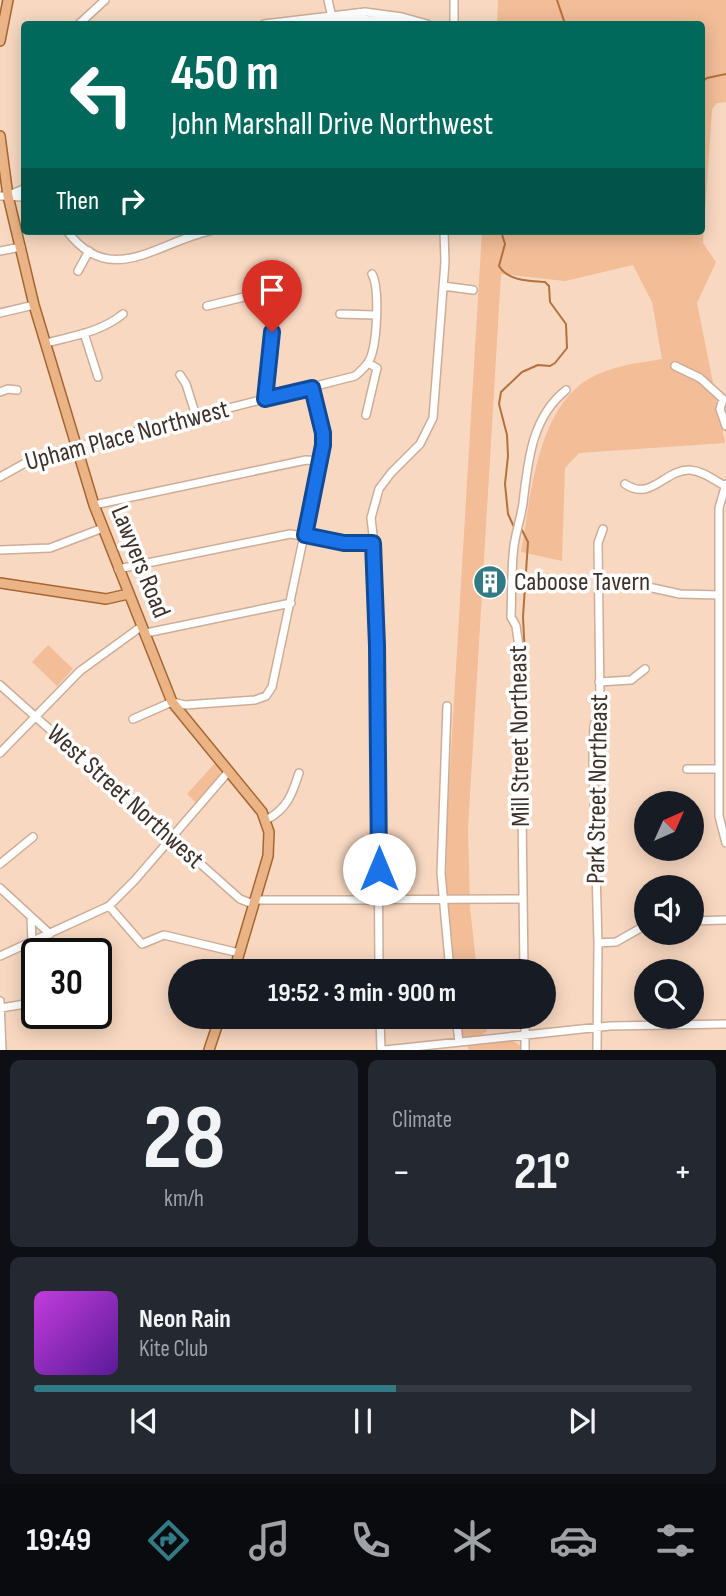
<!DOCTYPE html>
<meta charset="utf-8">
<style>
:root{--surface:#171b24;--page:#242831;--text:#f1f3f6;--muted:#9ea1a6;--line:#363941;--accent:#337b84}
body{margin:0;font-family:"Sofia Sans Condensed",sans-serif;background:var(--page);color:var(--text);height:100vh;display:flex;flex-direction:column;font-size:26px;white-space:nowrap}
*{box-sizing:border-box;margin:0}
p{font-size:23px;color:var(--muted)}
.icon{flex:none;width:38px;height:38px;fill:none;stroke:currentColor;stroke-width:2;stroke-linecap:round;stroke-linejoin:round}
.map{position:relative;height:1050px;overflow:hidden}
.details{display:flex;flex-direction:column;gap:10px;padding:10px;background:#0d0f14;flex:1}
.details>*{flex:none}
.top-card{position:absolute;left:21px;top:21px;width:684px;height:214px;border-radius:7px;box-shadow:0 4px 18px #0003;background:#00695c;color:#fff;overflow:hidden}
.needle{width:46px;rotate:45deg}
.fabs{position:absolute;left:634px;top:791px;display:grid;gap:14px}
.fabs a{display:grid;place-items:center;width:70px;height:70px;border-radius:50%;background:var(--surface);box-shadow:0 4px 18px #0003;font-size:35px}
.speed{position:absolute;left:21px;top:938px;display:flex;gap:14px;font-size:35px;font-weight:700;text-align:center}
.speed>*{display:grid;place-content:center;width:91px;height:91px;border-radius:50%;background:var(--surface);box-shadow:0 4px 18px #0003;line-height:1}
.speed .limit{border:4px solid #111;border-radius:10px;background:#fff;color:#111}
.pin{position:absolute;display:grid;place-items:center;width:60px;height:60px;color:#fff;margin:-72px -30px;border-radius:50% 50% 50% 0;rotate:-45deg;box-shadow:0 0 7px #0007}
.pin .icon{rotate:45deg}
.me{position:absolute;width:77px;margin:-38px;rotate:0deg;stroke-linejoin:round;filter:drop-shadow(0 0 5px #0008)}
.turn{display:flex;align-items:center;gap:24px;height:147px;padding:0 35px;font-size:32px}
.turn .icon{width:91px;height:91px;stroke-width:2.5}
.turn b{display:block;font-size:49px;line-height:60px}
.then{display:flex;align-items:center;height:66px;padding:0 35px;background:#0003;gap:14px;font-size:26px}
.big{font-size:52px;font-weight:700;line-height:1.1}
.details .tile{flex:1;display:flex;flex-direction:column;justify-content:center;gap:10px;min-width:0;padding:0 24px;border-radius:10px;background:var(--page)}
.details .dial{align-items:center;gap:0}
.dial b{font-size:91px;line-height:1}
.song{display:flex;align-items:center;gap:21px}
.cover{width:84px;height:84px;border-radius:10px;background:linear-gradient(135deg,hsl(290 70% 55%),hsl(270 70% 35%))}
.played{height:7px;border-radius:4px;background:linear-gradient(90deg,var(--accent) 55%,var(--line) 55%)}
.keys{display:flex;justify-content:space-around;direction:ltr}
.heat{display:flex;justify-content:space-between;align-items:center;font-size:38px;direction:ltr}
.details .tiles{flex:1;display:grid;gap:10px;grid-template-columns:1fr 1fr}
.tile:last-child{grid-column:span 2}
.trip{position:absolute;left:168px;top:959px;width:388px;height:70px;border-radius:35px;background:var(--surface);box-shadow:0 4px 18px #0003;font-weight:700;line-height:70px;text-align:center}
.menu{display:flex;height:112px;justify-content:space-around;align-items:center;background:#090b0e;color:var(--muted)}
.menu .icon{width:49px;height:49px}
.menu .on{color:var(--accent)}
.menu b{font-size:32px;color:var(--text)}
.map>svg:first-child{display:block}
</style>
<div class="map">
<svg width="726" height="1050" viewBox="0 0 726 1050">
<rect width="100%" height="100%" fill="#f8d8c1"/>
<!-- green -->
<path fill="#f2bd97" d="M 498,0 L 726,0 L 726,102 L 717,103 L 712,109 L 703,243 L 716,262 L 697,303 L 725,443 L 579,453 L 565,468 L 562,561 L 521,552 C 531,497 536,409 590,378 C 612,366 638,363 662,359 L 652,302 L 633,265 L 565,281 L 501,274 L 468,828 L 470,908 L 477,971 L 454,971 L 446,880 L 447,819 L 482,231 L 702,231 L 702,24 L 497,24 Z
M 48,645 L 73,669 L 57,686 L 32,662 Z
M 215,763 L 220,770 L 220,776 L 196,803 L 187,794 Z
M 460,1017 L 481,1017 L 482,1027 L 486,1027 L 487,1032 L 483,1033 L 484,1044 C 498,1042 515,1036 523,1050 L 469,1050 L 462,1032 Z"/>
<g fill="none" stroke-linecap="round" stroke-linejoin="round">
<!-- stream -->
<path stroke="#b3713d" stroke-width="2" d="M 557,0 L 565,24
M 702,82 L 707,78 L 726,74
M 501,231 L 505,244 L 499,266 C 508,281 529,281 545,282 L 549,286 L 550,302 L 566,324 L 567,348 L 555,363 L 550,366 L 538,365 L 522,372 L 501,392 L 499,404 L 507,435 L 508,456 L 505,484 L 508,514 L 514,527
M 522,530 L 528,542 L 523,617 L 525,657"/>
<!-- minor casing -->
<g stroke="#ccad98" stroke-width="10">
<path id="minor" d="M 328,0 L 332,17
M 454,0 L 454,24
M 79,24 L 105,0
M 264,24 L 365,12 L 402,17 L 427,24
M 309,24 L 362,19 L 405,24
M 9,195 L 24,189
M 0,196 L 24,197
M 67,231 C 111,290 159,241 210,231
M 0,251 L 21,247
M 78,271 L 89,251
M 443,286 L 473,290
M 207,306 L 265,292 L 273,297 L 265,399
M 0,313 L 34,305
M 340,314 L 375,315
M 84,333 L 98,377
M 46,343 C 73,336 101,332 123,314
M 675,366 L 700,378 L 723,399 L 720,409 L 726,426
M 180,375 L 186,384 L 196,416
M 0,392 L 8,389 L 17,390
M 366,415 L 377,368 L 368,363
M 0,477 L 36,457 L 355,376 C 361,371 367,366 370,359 C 377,343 380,289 372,274
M 625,484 C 651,502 665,469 690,470 C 703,471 714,480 725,486
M 726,484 L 719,508 L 719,816 L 726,843
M 94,505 L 306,460 L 321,461
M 0,550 L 50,548 L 103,528
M 118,569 L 290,534 L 344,543 L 373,543
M 598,583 L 630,583 L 680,594 L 719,595
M 146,633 L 291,603
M 599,682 L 631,680 L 645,669
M 0,685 L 240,899 L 253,904
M 447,706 L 441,873 L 450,971
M 133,719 L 172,702 L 185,705 L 255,700 L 266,696 L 272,687 L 323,445 L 323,433 L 311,388
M 0,753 L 80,671 L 142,626
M 687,769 L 719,769
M 266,820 C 287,809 292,795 299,773
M 0,864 L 33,837
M 0,888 L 50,934
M 254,900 L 523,899
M 109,906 L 142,944 L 164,935 L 239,953
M 31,917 L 32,942
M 691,921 L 726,920
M 28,943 L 38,954
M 598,943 L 616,942 L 646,925
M 0,956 L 109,906 L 135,880 L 229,771
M 379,971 L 377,646 L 375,552 L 371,518 L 379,489 L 391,473 L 420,444 L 433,418 L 445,262 L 444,231
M 524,971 L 520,654 L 516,626 L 511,617 C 512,593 511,569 514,546 C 516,531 521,518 523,503 C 528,462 531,418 566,390
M 0,1001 L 2,1050
M 1,1008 L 37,1002
M 380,1017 L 381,1050
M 456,1017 L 459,1042
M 525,1017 L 525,1050
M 385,1050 L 610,1026 L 726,1024
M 597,1050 L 598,943 L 593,759 L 594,727 L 600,701 L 598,543 L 603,529"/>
</g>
<!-- major casing -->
<g stroke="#a66631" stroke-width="12">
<path id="major" d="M 0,41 L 8,0
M 0,136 L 8,196 L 34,305 L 94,505 L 172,702 L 262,812 L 269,832 L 268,856 L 234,971
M 0,583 L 106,599 L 128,594
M 209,1050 L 220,1017"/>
</g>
<!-- minor -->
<use href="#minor" stroke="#fff" stroke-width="7"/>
<!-- major -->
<use href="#major" stroke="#ebb486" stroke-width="9"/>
</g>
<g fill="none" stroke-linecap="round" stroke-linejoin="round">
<!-- route casing -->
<g stroke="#114b97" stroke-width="18">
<path id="route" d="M 272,332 L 265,399 L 312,388 L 323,433 L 323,445 L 305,535 L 344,543 L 373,543 L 377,646 L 379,869"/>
</g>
<!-- route -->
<use href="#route" stroke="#1a73e8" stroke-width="12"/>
</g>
<!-- icons -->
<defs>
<g id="building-disc" transform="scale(1.75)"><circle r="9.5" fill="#337b84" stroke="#fff"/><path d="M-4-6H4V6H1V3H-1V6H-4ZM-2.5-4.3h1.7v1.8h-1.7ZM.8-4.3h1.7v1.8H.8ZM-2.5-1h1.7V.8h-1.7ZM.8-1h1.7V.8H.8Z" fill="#fff"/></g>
</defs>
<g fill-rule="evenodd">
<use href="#building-disc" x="490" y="582"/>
</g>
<g text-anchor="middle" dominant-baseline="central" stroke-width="7" stroke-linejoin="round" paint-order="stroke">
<!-- street labels -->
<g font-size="26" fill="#3e3129" stroke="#fff">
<text transform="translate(127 436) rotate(-15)">Upham Place Northwest</text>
<text transform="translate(140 562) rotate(68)">Lawyers Road</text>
<text transform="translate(520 736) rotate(-91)">Mill Street Northeast</text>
<text transform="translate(598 789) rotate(-89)">Park Street Northeast</text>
<text transform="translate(125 797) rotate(42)">West Street Northwest</text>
</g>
<!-- poi labels -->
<g font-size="26" fill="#3e3129" stroke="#fff" text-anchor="start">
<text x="514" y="582">Caboose Tavern</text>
</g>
</g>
</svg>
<div class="fabs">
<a><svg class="needle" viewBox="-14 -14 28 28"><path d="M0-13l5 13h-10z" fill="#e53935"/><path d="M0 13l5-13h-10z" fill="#9ea1a6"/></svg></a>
<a><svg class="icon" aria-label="sound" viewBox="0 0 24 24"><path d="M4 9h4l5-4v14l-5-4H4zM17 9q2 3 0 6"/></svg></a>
<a><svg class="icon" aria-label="search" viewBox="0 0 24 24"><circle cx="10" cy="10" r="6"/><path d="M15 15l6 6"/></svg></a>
</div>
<div class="speed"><div class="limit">30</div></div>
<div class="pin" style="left:272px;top:332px;background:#d93025"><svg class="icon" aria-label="arrive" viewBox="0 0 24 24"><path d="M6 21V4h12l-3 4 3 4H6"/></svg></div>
<svg class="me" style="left:379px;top:869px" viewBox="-20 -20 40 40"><circle r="19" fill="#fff"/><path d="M0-13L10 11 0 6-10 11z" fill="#1a73e8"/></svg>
<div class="trip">19:52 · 3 min · 900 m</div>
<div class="top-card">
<div class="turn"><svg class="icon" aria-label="left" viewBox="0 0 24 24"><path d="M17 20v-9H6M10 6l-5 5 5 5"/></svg><div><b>450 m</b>John Marshall Drive Northwest</div></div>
<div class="then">Then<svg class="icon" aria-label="right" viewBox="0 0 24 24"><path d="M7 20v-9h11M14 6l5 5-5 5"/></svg></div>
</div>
</div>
<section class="details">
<div class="tiles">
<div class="tile dial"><b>28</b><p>km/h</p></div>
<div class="tile"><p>Climate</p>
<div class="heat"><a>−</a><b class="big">21°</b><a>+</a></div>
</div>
<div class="tile">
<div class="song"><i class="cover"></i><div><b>Neon Rain</b><p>Kite Club</p></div></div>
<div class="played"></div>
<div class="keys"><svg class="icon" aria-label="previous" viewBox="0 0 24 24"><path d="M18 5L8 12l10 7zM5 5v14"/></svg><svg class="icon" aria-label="pause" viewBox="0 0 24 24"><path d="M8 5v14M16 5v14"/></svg><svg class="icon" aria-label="next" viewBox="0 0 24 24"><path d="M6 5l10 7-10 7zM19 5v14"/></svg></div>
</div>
</div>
</section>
<nav class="menu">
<b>19:49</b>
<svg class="icon on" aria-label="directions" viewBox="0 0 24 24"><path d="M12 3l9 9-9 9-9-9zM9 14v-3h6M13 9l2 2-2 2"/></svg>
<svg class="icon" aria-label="music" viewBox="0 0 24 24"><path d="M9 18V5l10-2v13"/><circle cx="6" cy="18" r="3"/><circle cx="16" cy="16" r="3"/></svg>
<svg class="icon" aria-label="phone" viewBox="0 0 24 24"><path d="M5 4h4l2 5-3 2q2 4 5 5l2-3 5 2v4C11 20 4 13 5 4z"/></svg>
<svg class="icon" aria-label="climate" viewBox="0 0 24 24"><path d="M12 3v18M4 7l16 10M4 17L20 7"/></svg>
<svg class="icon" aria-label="car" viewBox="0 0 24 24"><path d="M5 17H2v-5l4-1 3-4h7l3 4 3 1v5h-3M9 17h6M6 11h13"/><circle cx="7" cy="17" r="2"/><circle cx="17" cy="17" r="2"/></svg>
<svg class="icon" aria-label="filters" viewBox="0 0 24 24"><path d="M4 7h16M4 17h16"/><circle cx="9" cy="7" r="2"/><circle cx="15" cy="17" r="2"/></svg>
</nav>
